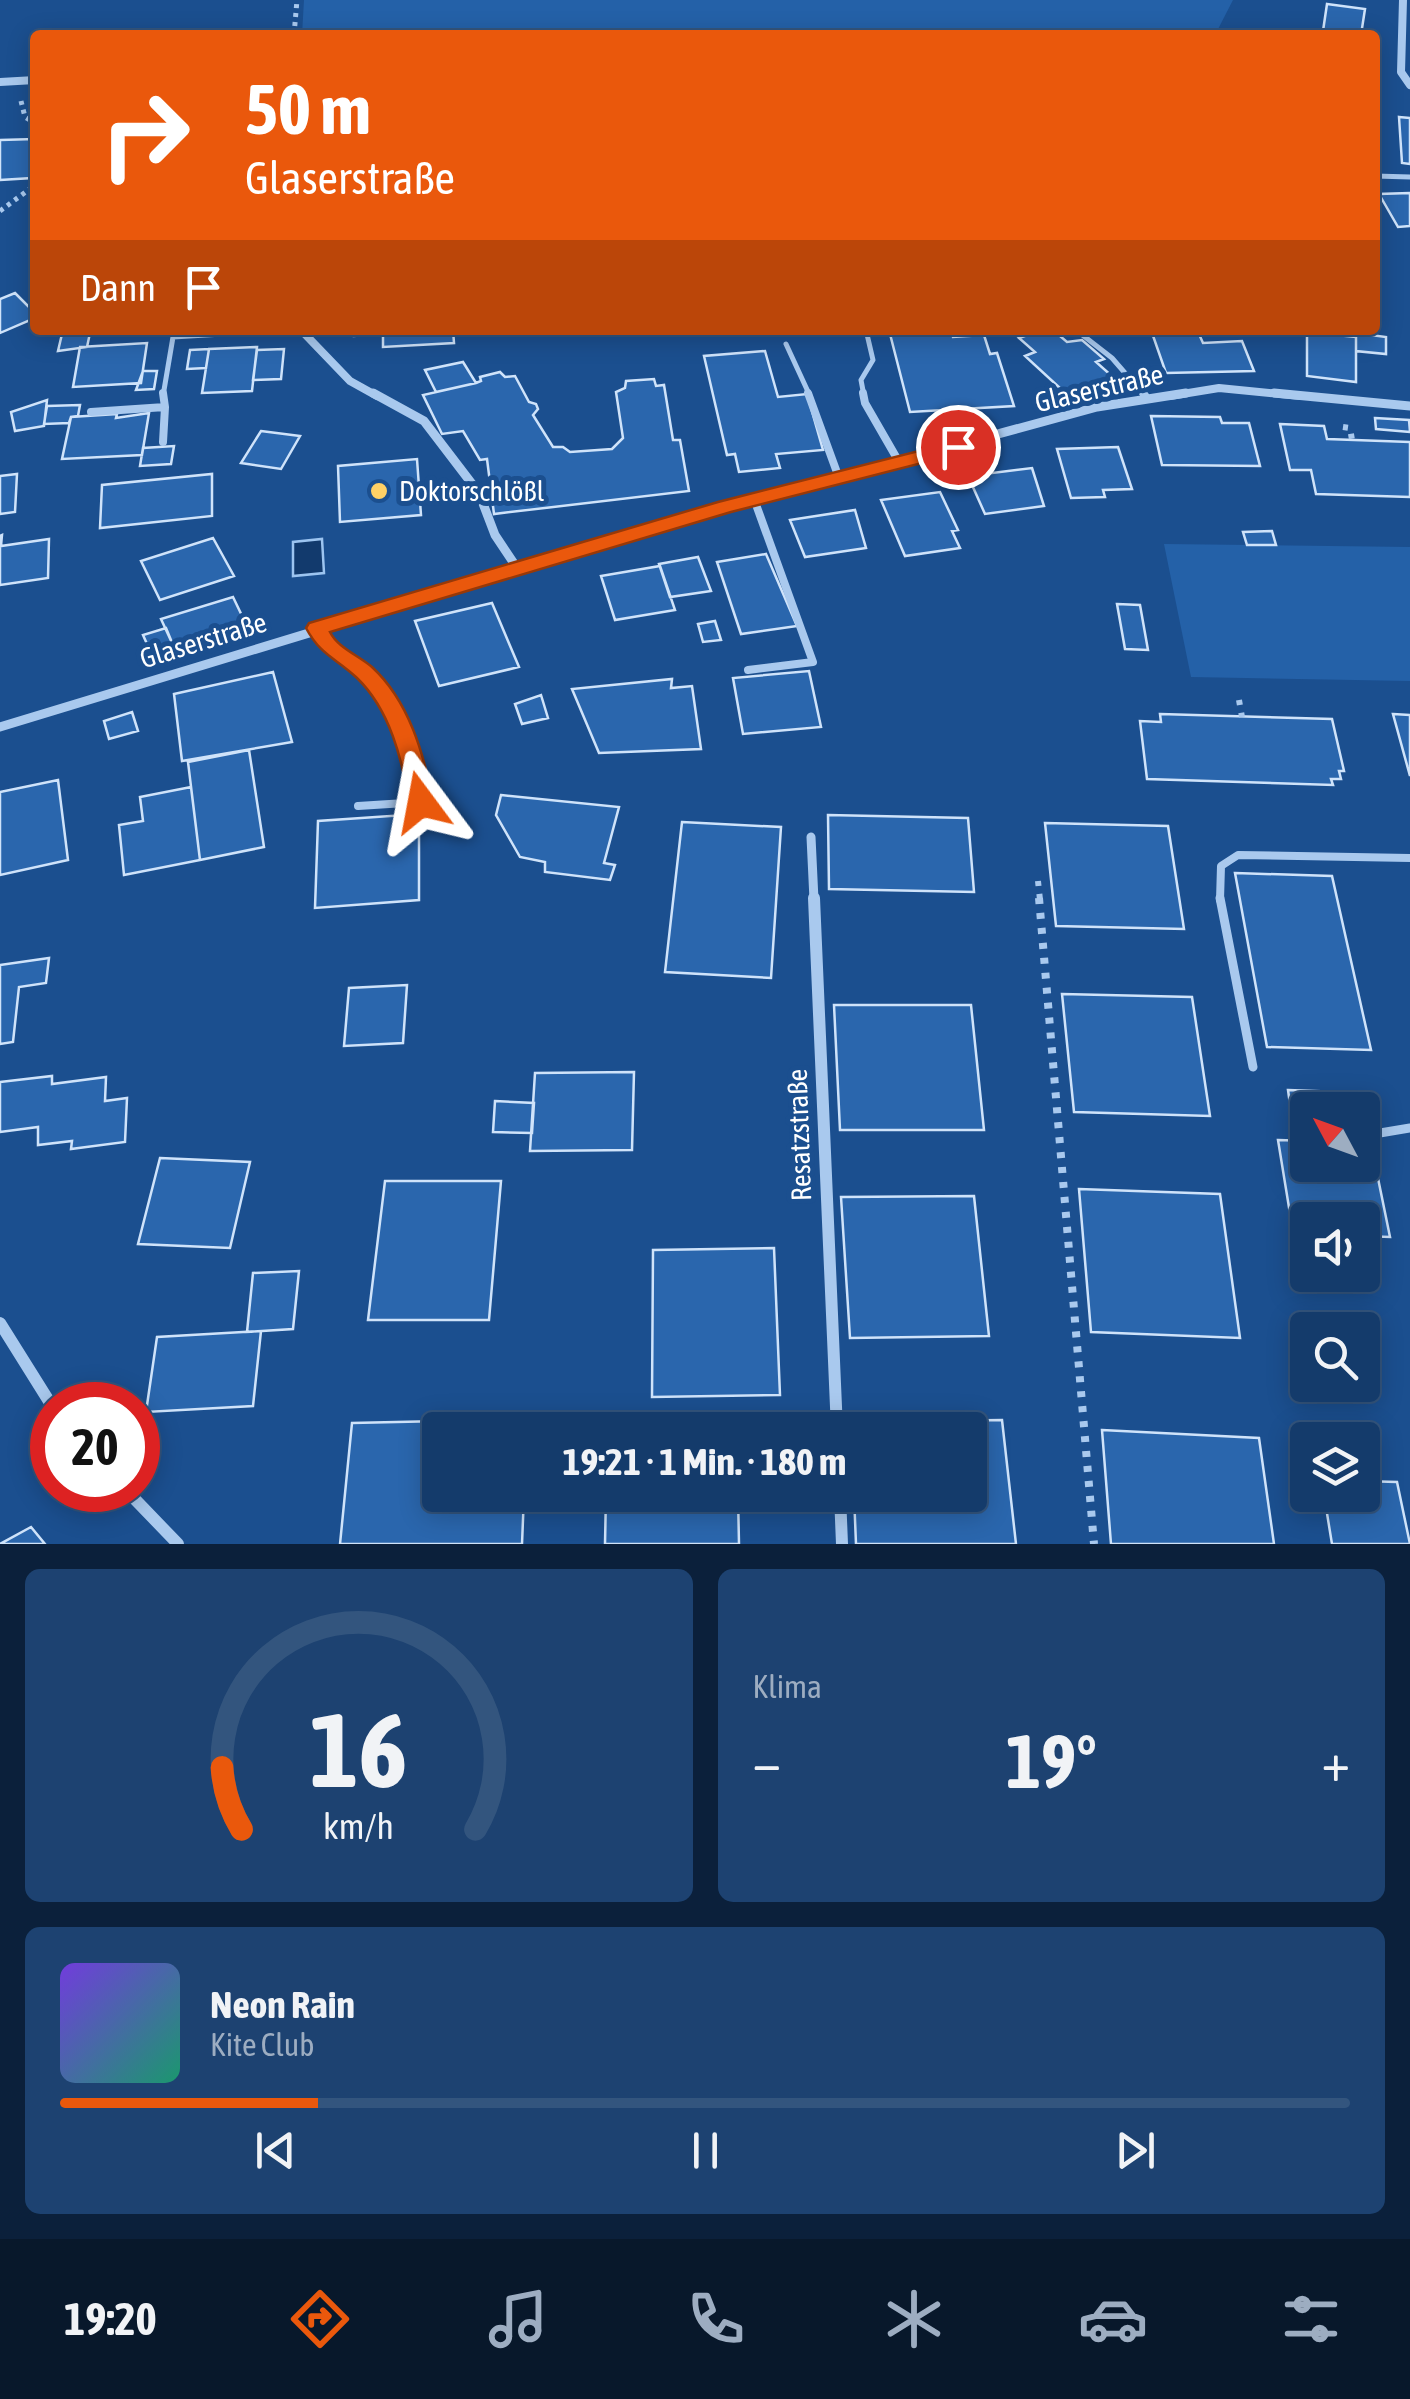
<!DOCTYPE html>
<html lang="de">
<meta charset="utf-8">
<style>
:root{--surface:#143b6b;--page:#1d4271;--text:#f1f3f6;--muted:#9dadc1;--line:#33557e;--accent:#ea580c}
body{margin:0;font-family:"Asap Condensed",sans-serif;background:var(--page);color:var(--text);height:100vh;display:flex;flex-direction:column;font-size:38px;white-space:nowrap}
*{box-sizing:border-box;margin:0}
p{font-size:32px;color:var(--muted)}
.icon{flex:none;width:55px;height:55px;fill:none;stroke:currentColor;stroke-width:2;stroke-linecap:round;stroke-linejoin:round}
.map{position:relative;height:1544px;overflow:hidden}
.sheet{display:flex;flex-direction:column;gap:25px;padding:25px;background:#0b203b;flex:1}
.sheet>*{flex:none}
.hud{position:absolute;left:30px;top:30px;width:1350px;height:305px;border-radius:10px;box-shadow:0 5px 25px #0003,0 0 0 2px var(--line);background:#ea580c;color:#fff;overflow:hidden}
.needle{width:65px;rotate:311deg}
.buttons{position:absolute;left:1290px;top:1092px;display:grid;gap:20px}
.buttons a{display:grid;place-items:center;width:90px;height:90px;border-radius:10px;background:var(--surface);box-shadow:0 5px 25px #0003,0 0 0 2px var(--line);font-size:50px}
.speed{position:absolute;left:30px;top:1382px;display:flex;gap:20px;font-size:50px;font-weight:700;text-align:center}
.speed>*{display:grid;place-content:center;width:130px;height:130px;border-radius:50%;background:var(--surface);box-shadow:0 5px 25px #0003,0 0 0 2px var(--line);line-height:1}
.speed .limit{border:15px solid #d22;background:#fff;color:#111}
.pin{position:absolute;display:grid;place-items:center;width:85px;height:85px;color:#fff;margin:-42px;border:5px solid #fff;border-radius:50%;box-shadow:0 2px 10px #0007}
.me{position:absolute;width:110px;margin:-55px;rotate:347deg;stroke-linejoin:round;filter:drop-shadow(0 0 8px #0008)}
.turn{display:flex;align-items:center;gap:35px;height:210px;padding:0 50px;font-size:45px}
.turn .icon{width:130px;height:130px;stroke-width:2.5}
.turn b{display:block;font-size:70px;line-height:85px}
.then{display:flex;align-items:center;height:95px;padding:0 50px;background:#0003;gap:20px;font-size:38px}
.big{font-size:75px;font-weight:700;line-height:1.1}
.sheet .card{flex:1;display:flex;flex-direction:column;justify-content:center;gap:15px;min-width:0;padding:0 35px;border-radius:15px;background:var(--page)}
.sheet .dial{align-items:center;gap:0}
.dial svg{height:260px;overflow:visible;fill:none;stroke:var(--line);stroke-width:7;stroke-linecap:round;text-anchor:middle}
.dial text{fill:var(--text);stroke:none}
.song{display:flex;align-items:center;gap:30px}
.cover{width:120px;height:120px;border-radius:15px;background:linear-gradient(135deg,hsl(260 70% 55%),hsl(160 70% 35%))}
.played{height:10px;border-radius:5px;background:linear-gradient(90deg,var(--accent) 20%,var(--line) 20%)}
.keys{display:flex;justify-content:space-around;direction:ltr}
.heat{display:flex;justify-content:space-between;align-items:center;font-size:55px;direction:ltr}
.sheet .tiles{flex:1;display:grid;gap:25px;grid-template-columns:1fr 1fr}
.card:last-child{grid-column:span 2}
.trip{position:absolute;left:422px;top:1412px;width:565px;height:100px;border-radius:10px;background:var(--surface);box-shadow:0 5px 25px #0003,0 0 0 2px var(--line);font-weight:700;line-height:100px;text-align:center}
.dock{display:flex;height:160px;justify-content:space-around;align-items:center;background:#08182b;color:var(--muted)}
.dock .icon{width:70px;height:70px}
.dock .active{color:var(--accent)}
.dock b{font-size:45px;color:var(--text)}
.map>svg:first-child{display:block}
</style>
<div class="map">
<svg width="1410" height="1544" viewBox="0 0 1410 1544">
<rect width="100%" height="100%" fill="#1b4f8f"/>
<!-- green -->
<path fill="#2461a8" d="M 304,0 L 1233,0 L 1215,35 L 901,35 L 901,31 L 729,35 L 302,35 Z
M 1164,544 L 1410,547 L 1410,681 L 1191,677 Z"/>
<!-- water -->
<path fill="#123a6d" stroke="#9cc4f0" stroke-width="2.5" d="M 322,539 L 324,573 L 293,576 L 293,542 Z"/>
<!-- building -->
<path fill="#2a66ad" stroke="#cfe3fa" stroke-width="2.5" d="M 1327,4 L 1365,9 L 1361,35 L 1323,31 Z
M 1399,117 L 1410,118 L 1410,164 L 1402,163 Z
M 35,139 L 32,178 L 0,180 L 0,140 Z
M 1410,193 L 1410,226 L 1398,227 L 1379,194 Z
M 15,293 L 35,313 L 35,318 L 0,333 L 0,299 Z
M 354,330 L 453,330 L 454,343 L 383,347 L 383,334 L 354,336 Z
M 889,330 L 951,330 L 953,337 L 984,335 L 990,354 L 997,353 L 1014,406 L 910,412 Z
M 1042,330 L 1053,330 L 1067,342 L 1082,340 L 1104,359 L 1096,362 L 1122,385 L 1074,401 L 1025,356 L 1035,352 L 1019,338 Z
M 1151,330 L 1189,330 L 1191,335 L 1199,334 L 1203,343 L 1242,341 L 1254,371 L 1166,373 Z
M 1307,332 L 1356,337 L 1356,382 L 1307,376 Z
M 90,333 L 87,347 L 58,351 L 62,334 Z
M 1356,333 L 1386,337 L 1386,354 L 1356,351 Z
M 147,343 L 141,383 L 73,387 L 80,347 Z
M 257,347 L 252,391 L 202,393 L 209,349 Z
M 209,349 L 206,368 L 187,369 L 190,350 Z
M 284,349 L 281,379 L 253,380 L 257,350 Z
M 765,351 L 778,397 L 807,394 L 823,450 L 776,454 L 780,468 L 739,472 L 735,454 L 727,455 L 704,356 Z
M 463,362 L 476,383 L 436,392 L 425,370 Z
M 143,371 L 157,371 L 154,389 L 136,390 Z
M 500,372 L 505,377 L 515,376 L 529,402 L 536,404 L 538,409 L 533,415 L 553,447 L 563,447 L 570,452 L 612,449 L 623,438 L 616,392 L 625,388 L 626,381 L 654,379 L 656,386 L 664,385 L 673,440 L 680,440 L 689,491 L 494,514 L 487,459 L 480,460 L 463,431 L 442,434 L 423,395 L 476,383 L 481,381 L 480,377 Z
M 47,400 L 44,426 L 15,431 L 11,412 Z
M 80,405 L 78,416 L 71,417 L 69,423 L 44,424 L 47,406 Z
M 149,413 L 142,455 L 62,459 L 71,417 L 117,414 L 116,418 Z
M 1151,416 L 1220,417 L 1222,423 L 1249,423 L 1260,466 L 1162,465 Z
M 1375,418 L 1409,420 L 1410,432 L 1376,429 Z
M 1280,424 L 1324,426 L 1327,439 L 1410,442 L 1410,497 L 1316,494 L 1311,470 L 1290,470 Z
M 261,431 L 300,436 L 281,469 L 241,463 Z
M 174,446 L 171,464 L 140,466 L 143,448 Z
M 1118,447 L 1132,489 L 1103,490 L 1105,497 L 1071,498 L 1057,449 Z
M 417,459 L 421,515 L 340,522 L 338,466 Z
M 1032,468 L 1044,506 L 985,514 L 968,476 Z
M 17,474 L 15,512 L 0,514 L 0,476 Z
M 212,474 L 212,516 L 100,528 L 102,485 Z
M 940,492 L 958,530 L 952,531 L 960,548 L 905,556 L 881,500 Z
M 855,510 L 866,548 L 805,557 L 790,520 Z
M 1272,531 L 1276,545 L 1247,545 L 1243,532 Z
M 2,535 L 1,546 L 49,539 L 48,578 L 0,585 L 0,536 Z
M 213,538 L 234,576 L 160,600 L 141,561 Z
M 766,554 L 797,626 L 741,634 L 717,562 Z
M 698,557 L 711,591 L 670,597 L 659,564 Z
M 660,566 L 675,610 L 615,620 L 601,576 Z
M 233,597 L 245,622 L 173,645 L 161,619 Z
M 492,603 L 519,667 L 439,686 L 415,621 Z
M 1117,604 L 1140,605 L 1148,650 L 1125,649 Z
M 715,621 L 721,640 L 703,642 L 698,624 Z
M 166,628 L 173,645 L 181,642 L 186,652 L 155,662 L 143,635 Z
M 809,671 L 821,727 L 743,734 L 733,678 Z
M 273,672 L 292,742 L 182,761 L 174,694 Z
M 672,679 L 671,688 L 692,686 L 701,749 L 599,753 L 572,689 Z
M 541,695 L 548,718 L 522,724 L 515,704 Z
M 132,712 L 138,731 L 109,739 L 104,721 Z
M 1160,714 L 1332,719 L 1344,771 L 1339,771 L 1341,779 L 1331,779 L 1333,785 L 1147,779 L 1140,721 L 1161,722 Z
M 1393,714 L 1410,715 L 1410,776 Z
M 249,750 L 264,847 L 200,860 L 188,762 Z
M 58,780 L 68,860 L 0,875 L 0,792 Z
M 191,787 L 200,860 L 124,875 L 119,825 L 143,821 L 140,797 Z
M 501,795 L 619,807 L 604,863 L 615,865 L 610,880 L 545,872 L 545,862 L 520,857 L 496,815 Z
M 419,814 L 419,900 L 315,908 L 318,821 Z
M 828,815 L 968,818 L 974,892 L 829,889 Z
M 682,822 L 781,827 L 771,978 L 665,972 Z
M 1045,823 L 1168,826 L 1184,929 L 1056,926 Z
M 1235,873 L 1332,876 L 1371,1050 L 1267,1047 Z
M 49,958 L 46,983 L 19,987 L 13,1042 L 0,1044 L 0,965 Z
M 407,985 L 403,1043 L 344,1046 L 349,988 Z
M 1062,994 L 1192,997 L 1210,1116 L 1074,1112 Z
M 834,1005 L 971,1005 L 984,1130 L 840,1130 Z
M 634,1072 L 632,1150 L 530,1151 L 535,1073 Z
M 52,1076 L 52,1084 L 106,1077 L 105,1101 L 127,1098 L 125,1142 L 71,1149 L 72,1141 L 38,1145 L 38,1127 L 0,1132 L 0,1082 Z
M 1288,1090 L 1340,1092 L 1343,1110 L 1308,1110 L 1308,1141 L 1295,1141 Z
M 495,1101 L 534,1103 L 532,1133 L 493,1132 Z
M 1278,1140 L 1308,1141 L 1308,1165 L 1362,1165 L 1362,1144 L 1371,1144 L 1390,1237 L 1362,1236 L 1362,1220 L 1308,1220 L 1308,1233 L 1293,1232 Z
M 160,1158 L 250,1162 L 230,1248 L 138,1244 Z
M 385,1181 L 501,1181 L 489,1320 L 368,1320 Z
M 1079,1189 L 1220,1194 L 1240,1338 L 1091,1332 Z
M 974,1196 L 989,1336 L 850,1338 L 841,1197 Z
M 774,1248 L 780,1395 L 652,1397 L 653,1250 Z
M 299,1271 L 293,1329 L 247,1332 L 253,1273 Z
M 261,1331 L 253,1406 L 146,1412 L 157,1337 Z
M 527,1419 L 526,1430 L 440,1430 L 440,1495 L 524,1495 L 522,1544 L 340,1544 L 352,1423 Z
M 1002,1420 L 1016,1544 L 856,1544 L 854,1495 L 970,1495 L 970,1430 L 850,1430 L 849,1422 Z
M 1102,1430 L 1259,1438 L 1274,1544 L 1111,1544 Z
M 1362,1481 L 1397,1482 L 1410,1544 L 1332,1544 L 1324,1495 L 1362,1495 Z
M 606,1495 L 738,1495 L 739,1544 L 605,1544 Z
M 31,1527 L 45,1544 L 0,1544 Z"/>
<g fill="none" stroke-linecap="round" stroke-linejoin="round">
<!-- path-far2 -->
<path stroke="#a9c9ee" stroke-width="5" stroke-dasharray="4 5" stroke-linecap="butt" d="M 294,35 L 297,0
M 740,35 L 1012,35
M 21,101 L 25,117 L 35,123
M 0,211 L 35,185"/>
<!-- path-far1 -->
<path stroke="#a9c9ee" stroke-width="6" stroke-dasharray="5 8" stroke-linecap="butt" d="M 1343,427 L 1350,428 L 1352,440
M 1239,700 L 1242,717
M 1038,881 L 1040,900"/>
<!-- path -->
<path stroke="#a9c9ee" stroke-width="8" stroke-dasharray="6 9" stroke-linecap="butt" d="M 1039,898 L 1094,1544"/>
<!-- service-far2 -->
<path stroke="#a9c9ee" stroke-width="5" d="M 1375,176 L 1410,177
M 1076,330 L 1112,358 L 1145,396
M 786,344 L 810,396
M 163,396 L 173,337 L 288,330
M 864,396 L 861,380 L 873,360 L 866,330"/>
<!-- service-far1 -->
<path stroke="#a9c9ee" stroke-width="8" d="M 808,393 L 839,478
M 863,393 L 865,403 L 899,462
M 1143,393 L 1146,397
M 91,412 L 165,407 L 163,393
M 163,442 L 165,407
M 317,628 C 330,650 352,660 369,677 C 401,711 413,758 421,802 L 358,806
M 748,670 L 813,662 L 754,499
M 1220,900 L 1221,866 L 1238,855 L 1410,858"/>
<!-- service -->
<path stroke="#a9c9ee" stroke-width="9" d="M 1220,898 L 1253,1067
M 1362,1136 L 1410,1128"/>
<!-- minor-far2 -->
<path stroke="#a9c9ee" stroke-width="8" d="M 1403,0 L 1401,72 L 1410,85
M 0,82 L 35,80
M 301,330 L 350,381 L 377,396
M 1170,396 L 1219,388 L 1301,396"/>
<!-- minor-far1 -->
<path stroke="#a9c9ee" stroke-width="9" d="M 373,393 L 424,421 L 479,493 L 495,535 L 517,568
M 1274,393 L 1410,406
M 0,727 L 667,524 L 1097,407 L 1186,393
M 811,837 L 814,900"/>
<!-- minor -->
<path stroke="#a9c9ee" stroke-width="12" d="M 814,898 L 837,1430
M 0,1323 L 52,1406
M 126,1490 L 178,1544
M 840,1495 L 842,1544"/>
</g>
<!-- route -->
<path fill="#ea580c" stroke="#983908" stroke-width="2.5" d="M 958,441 L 968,447 L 965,452 L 731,512 L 330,632 C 338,648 358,655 372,667 C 409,701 424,754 433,802 L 421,811 L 409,802 C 402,759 390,710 357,678 C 336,658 321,656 306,628 L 309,623 L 718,502 Z"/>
<!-- markers -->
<circle fill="#ffd166" stroke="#1b4f8f" stroke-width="4" cx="379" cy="491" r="10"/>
<g text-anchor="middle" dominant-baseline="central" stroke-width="10" stroke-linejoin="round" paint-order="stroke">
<!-- street labels -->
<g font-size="28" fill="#fff" stroke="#1b4f8f">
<text transform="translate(1099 388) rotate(-13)">Glaserstraße</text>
<text transform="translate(203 640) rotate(-17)">Glaserstraße</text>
<text transform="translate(799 1135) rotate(-92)">Resatzstraße</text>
</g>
<!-- poi labels -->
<g font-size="28" fill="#fff" stroke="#1b4f8f" text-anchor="start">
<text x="399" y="491">Doktorschlößl</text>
</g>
</g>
</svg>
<div class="buttons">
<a><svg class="needle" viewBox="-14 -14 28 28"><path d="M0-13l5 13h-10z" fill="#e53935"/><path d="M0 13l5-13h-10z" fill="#9dadc1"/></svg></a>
<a><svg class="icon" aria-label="sound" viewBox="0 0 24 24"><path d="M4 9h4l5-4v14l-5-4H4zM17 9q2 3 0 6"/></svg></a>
<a><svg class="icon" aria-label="search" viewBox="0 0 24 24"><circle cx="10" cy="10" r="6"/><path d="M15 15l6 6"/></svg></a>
<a><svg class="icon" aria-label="layers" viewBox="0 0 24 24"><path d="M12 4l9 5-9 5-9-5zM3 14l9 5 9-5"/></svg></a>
</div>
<div class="speed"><div class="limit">20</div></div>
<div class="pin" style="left:958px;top:447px;background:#d93025"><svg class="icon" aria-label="arrive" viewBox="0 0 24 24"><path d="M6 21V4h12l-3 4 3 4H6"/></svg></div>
<svg class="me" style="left:421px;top:802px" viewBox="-20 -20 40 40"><path d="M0-17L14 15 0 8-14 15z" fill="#ea580c" stroke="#fff" stroke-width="4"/></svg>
<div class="trip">19:21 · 1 Min. · 180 m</div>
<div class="hud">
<div class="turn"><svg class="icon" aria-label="right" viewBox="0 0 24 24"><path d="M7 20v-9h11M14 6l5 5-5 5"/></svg><div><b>50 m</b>Glaserstraße</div></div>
<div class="then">Dann<svg class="icon" aria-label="arrive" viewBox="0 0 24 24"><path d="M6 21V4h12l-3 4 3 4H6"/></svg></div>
</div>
</div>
<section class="sheet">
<div class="tiles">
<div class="card dial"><svg viewBox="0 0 100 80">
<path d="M14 69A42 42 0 1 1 86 69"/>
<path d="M14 69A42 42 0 0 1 8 50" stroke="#ea580c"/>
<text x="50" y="56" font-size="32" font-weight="700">16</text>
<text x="50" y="72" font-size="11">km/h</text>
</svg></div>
<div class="card"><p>Klima</p>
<div class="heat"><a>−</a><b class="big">19°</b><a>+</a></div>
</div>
<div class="card">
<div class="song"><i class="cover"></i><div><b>Neon Rain</b><p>Kite Club</p></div></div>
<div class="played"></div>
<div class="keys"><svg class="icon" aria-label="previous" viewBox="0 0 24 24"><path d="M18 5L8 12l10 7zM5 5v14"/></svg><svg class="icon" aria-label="pause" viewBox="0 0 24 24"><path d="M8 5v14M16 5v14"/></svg><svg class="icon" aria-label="next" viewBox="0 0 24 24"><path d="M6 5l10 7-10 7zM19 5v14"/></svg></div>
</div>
</div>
</section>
<nav class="dock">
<b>19:20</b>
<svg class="icon active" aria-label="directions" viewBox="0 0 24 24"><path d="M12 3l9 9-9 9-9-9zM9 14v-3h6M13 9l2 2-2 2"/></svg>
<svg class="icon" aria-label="music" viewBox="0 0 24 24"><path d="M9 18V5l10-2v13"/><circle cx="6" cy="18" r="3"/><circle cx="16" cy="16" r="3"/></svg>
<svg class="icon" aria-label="phone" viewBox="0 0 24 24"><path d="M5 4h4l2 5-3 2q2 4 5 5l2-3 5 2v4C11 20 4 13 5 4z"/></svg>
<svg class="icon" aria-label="climate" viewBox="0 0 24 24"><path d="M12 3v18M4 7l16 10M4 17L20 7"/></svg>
<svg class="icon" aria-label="car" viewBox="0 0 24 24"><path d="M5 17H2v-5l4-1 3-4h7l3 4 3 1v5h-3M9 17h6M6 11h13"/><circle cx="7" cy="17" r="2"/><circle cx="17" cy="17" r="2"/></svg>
<svg class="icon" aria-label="filters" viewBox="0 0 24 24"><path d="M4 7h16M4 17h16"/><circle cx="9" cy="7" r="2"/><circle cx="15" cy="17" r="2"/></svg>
</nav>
